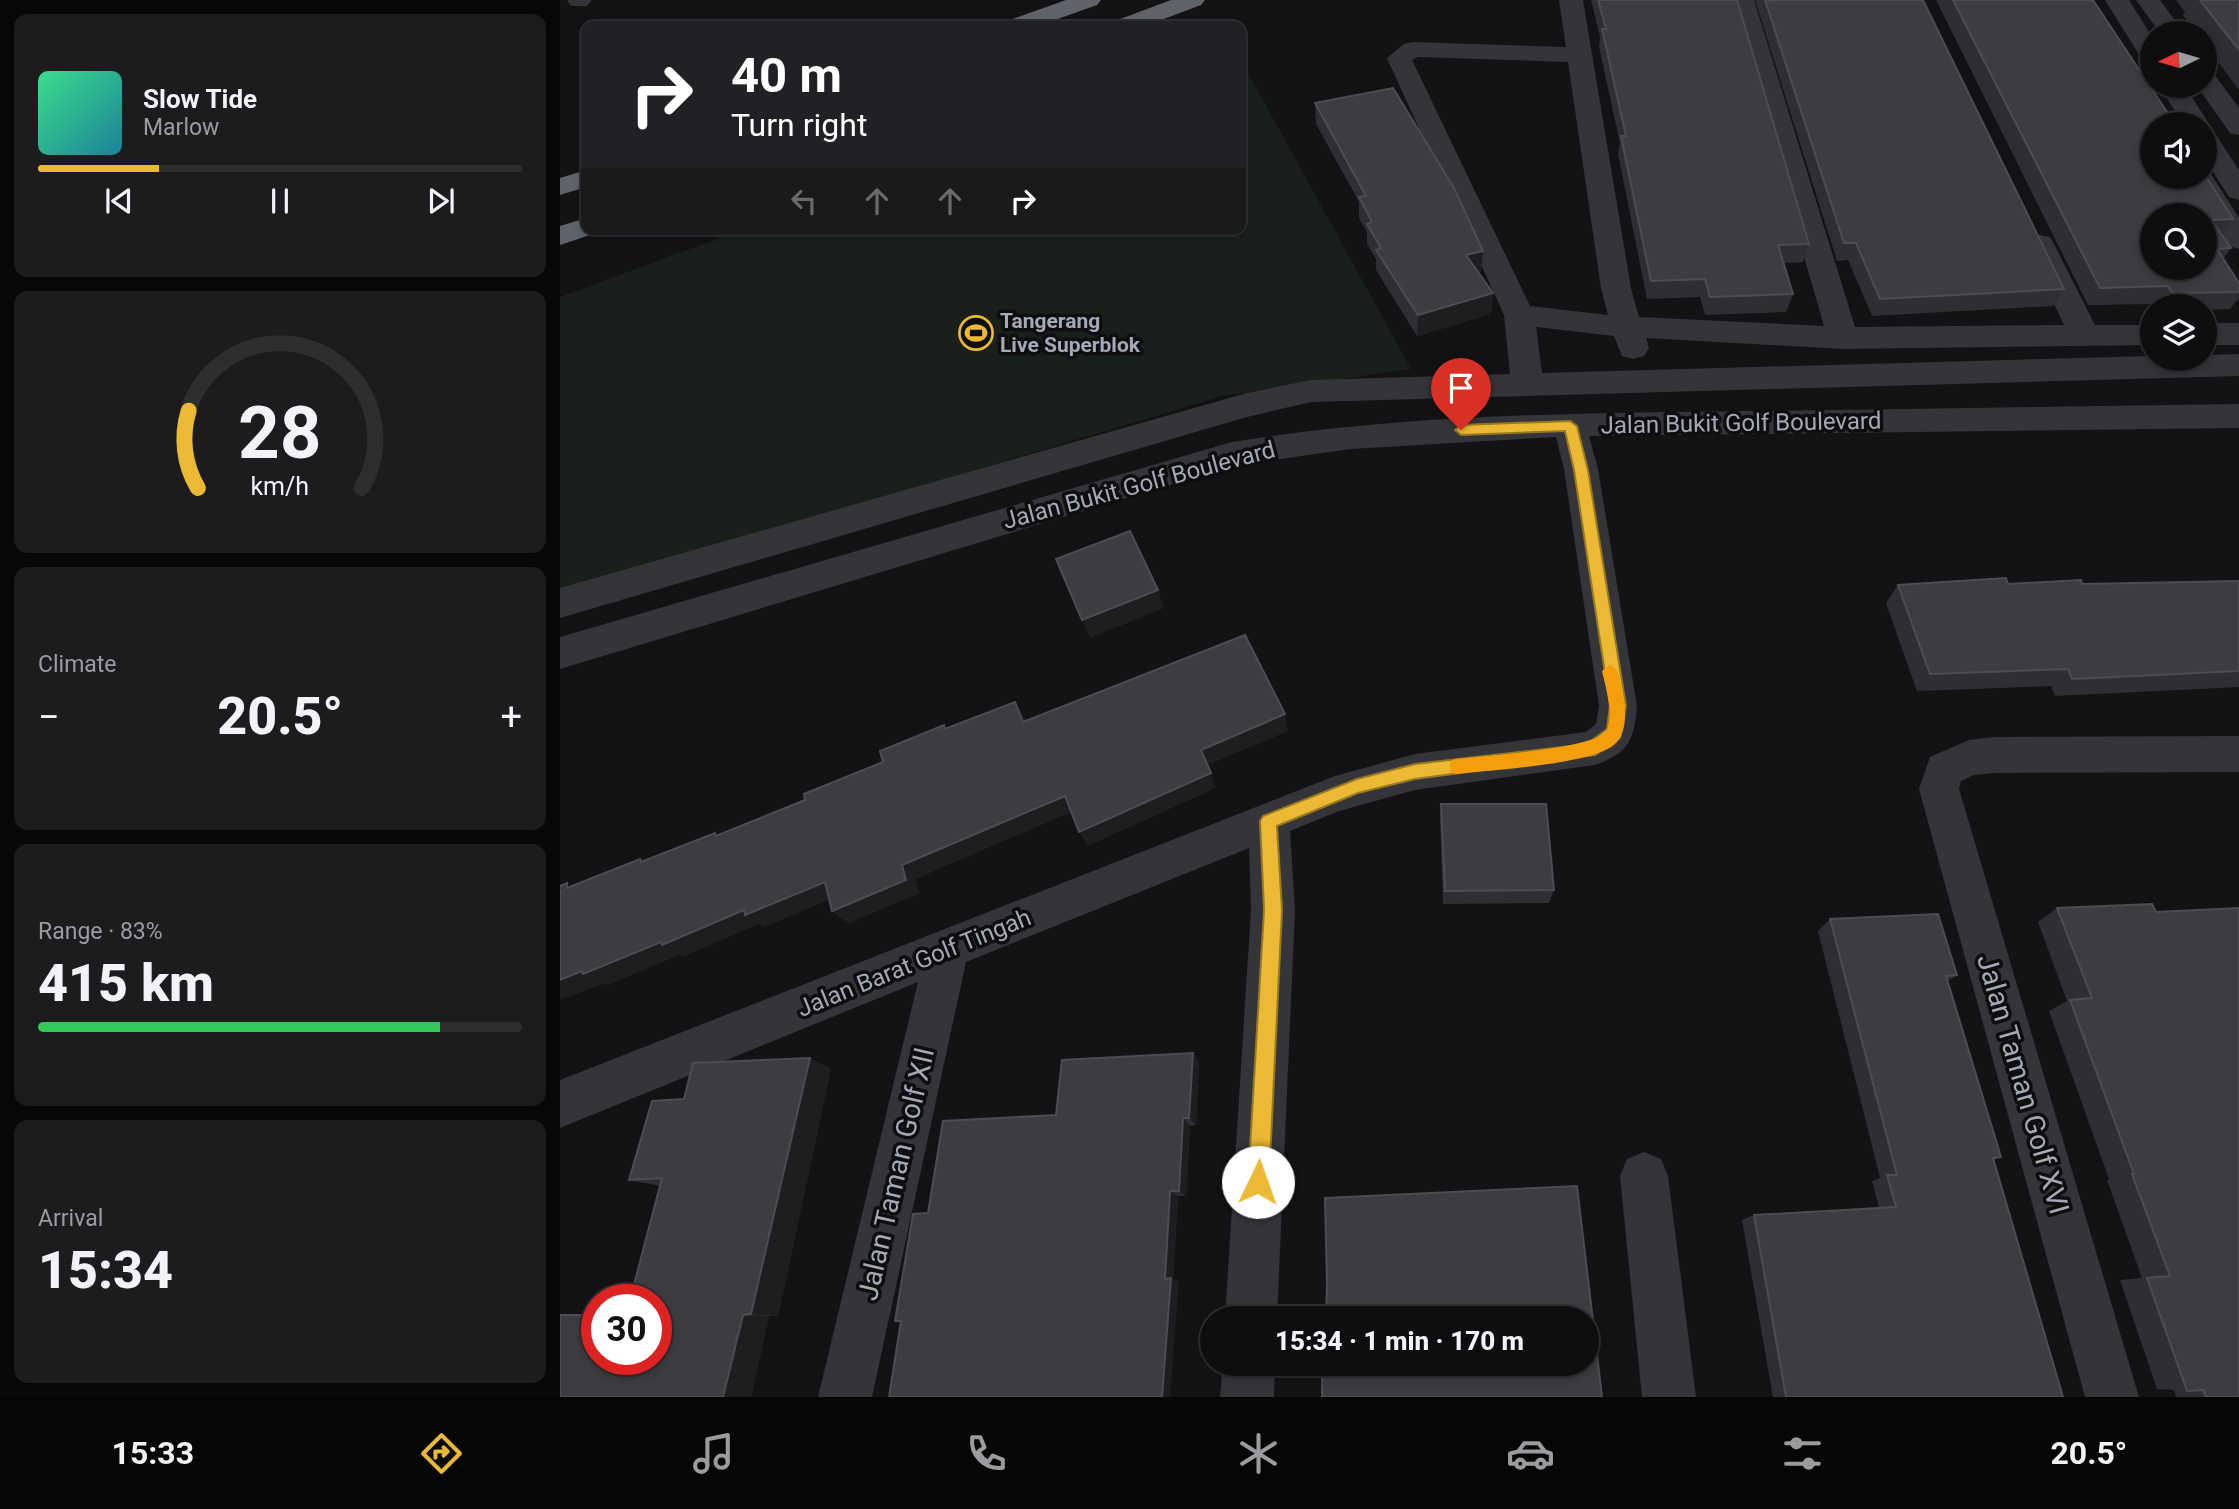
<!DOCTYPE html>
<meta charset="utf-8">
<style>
:root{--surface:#0e0e10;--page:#1c1c1e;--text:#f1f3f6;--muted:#9b9c9f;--line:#2e2e30;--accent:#ebb934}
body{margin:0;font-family:Roboto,sans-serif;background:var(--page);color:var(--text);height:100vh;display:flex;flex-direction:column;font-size:26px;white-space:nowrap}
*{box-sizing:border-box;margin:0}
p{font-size:23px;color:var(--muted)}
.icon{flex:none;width:38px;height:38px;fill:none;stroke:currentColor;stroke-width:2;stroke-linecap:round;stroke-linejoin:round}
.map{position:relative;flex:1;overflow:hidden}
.panel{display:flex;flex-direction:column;gap:14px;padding:14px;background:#080809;width:560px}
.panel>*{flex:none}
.guide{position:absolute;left:21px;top:21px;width:665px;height:214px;border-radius:14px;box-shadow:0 4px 10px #0003,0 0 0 2px var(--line);background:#202124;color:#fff;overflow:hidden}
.needle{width:46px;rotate:265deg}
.buttons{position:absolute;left:1580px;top:21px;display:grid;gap:14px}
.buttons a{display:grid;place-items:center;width:77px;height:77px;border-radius:50%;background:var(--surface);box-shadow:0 4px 10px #0003,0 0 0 2px var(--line);font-size:35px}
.speed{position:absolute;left:21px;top:1284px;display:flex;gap:14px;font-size:35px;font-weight:700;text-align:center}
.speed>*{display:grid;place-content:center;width:91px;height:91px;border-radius:50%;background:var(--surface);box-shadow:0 4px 10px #0003,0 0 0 2px var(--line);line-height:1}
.speed .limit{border:10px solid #d22;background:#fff;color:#111}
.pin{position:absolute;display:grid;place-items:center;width:60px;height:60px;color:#fff;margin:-72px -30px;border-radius:50% 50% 50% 0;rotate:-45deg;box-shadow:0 0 7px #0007}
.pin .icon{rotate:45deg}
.me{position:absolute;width:77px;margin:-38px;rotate:3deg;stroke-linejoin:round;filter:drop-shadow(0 0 5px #0008)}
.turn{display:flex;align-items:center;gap:24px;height:147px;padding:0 35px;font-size:32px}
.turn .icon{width:91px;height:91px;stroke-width:2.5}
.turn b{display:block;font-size:49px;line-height:60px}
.lanes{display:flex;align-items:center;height:66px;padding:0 35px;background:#0003;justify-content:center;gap:35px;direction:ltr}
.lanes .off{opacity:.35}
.big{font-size:52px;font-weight:800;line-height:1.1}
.panel .tile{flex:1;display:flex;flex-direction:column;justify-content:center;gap:10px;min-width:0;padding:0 24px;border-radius:14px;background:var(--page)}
.panel .dial{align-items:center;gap:0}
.dial svg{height:182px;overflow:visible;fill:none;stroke:var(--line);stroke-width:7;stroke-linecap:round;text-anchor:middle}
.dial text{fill:var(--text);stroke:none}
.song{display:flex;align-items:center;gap:21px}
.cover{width:84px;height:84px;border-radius:10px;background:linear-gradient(135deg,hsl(150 70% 55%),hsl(190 70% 35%))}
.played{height:7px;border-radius:4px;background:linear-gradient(90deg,var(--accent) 25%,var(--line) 25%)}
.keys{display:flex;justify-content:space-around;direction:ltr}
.heat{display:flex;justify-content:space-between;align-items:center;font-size:38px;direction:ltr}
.charge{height:10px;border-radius:5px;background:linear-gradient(90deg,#34c759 83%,var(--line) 0)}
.trip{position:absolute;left:640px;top:1306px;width:399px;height:70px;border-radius:35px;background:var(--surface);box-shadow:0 4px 10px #0003,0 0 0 2px var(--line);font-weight:800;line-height:70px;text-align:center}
.tab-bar{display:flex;height:112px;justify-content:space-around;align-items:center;background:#060606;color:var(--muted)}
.tab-bar .icon{width:49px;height:49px}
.tab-bar .active{color:var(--accent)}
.tab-bar b{font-size:32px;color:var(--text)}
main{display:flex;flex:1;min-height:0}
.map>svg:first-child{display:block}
</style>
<main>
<section class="panel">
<div class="tile">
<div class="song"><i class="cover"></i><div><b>Slow Tide</b><p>Marlow</p></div></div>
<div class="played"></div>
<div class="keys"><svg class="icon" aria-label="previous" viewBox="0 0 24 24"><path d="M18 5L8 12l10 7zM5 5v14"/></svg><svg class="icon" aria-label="pause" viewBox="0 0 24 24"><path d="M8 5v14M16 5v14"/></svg><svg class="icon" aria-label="next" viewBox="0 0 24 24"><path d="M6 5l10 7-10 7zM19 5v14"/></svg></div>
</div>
<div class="tile dial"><svg viewBox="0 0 100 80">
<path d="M14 69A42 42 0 1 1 86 69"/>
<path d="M14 69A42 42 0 0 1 10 35" stroke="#ebb934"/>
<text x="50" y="56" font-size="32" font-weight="700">28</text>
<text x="50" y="72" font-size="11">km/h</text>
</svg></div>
<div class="tile"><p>Climate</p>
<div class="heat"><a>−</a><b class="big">20.5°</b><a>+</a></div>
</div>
<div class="tile"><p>Range · 83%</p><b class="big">415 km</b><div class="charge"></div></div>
<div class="tile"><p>Arrival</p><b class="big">15:34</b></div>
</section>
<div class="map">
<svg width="1679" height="1397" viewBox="0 0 1679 1397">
<rect width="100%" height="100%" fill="#131315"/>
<!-- green -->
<path fill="#191f1b" d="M 681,60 L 851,369 L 666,395 L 0,594 L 0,297 L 184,229 L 681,229 Z"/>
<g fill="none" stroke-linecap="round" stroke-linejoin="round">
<!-- minor -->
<path fill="#343539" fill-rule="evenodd" d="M 7,0 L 31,0 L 31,1 L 27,6 L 11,6 Z
M 999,0 L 1023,0 L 1071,288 L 1079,317 L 1264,326 L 1170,0 L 1194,0 L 1295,327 L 1504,325 L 1466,244 L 1470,237 L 1480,235 L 1490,237 L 1494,244 L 1535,325 L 1592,325 L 1592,345 L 1283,349 L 1086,338 L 1089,348 L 1084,356 L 1073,359 L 1062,356 L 1054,336 L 976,327 L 982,373 L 1592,356 L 1645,359 L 1645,355 L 1679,354 L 1679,376 L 751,402 L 687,417 L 0,618 L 0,588 L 687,393 L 751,380 L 950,374 L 944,315 L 827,58 L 844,44 L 853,42 L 1006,47 ZM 858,57 L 1008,62 L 1041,288 L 1048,315 L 970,306 L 852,60 Z
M 1545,0 L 1569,0 L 1592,37 L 1592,63 L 1583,61 Z
M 1576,0 L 1600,0 L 1624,33 L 1600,33 Z
M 1645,71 L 1654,74 L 1679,108 L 1679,135 L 1670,133 L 1637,86 L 1645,86 Z
M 1599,86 L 1625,86 L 1649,124 L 1645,130 L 1645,124 L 1623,124 Z
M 1645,130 L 1654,132 L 1679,170 L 1679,200 L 1669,197 L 1645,159 Z
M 1645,170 L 1649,171 L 1679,218 L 1679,249 L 1669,246 L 1625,177 L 1645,177 Z
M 1645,323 L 1679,323 L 1679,345 L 1645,345 Z
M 1679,404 L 1679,428 L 1029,436 L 1038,469 L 1077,706 C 1074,740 1069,753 1035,765 L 855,790 L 779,811 L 730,831 L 735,910 L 717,1318 L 665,1318 L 691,910 L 689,848 L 406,962 L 312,1397 L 258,1397 L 358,982 L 0,1128 L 0,1080 L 775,776 L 855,754 L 1026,732 L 1036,724 L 1039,706 L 1004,469 L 996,437 L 790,449 L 672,466 L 0,669 L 0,637 L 672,442 C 845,414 1019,413 1193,411 C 1355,409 1517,406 1679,404 Z
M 1679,736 L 1679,772 L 1434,773 L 1414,775 L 1401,781 L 1399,789 L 1579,1397 L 1525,1397 L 1359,789 L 1370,757 L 1409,740 L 1434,737 Z
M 1084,1152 L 1101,1159 L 1108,1176 L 1136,1397 L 1082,1397 L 1060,1176 L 1067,1159 Z
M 663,1363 L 715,1363 L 714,1397 L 660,1397 Z"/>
<!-- motorway -->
<path fill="#60626a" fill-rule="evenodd" d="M 506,0 L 541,0 L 537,5 L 478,26 L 444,26 L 447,21 Z
M 611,0 L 645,0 L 641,5 L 585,26 L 552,26 L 555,21 Z
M 26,170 L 26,187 L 0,195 L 0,178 Z
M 26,218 L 26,229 L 39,229 L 36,233 L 0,245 L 0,226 Z"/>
</g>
<!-- wall -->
<path fill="#2f2f33" d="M 1031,0 L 1177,0 L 1249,244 L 1243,262 L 1224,263 L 1233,294 L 1226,312 L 1145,315 L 1140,297 L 1087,299 L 1058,154 L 1060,143 L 1039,47 L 1040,37 Z
M 1195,0 L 1363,0 L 1504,289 L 1493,306 L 1312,316 L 1288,260 L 1277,261 Z
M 1376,0 L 1533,0 L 1592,124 L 1673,219 L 1662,235 L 1671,248 L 1663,259 L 1679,283 L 1679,298 L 1670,309 L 1645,310 L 1645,306 L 1597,306 L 1595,304 L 1528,305 Z
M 1616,0 L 1679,0 L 1679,90 L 1645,44 L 1645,33 L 1637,33 L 1623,15 L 1625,12 Z
M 755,103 L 921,272 L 918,272 L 933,293 L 931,314 L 857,336 L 816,270 L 816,259 L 807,244 L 807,232 L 799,218 L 799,202 L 756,124 Z
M 1679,581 L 1679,687 L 1495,696 L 1491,686 L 1357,691 L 1326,603 L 1338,585 L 1522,584 Z
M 881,804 L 994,890 L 989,903 L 883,904 L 880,819 Z
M 1592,904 L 1679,1397 L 1616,1397 L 1614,1390 L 1597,1389 L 1560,1280 L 1582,1278 L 1547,1180 L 1549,1179 L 1489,1011 L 1507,1001 L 1478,922 L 1497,908 Z
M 1270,919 L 1397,975 L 1388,981 L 1441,1157 L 1434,1160 L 1503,1397 L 1213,1397 L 1182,1220 L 1194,1215 L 1319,1208 L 1312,1181 L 1320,1178 L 1258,931 Z
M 633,1053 L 639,1062 L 636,1125 L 630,1126 L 626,1196 L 618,1196 L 613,1279 L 619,1281 L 341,1322 L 335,1321 L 368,1213 L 496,1115 Z
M 250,1058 L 271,1069 L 218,1316 L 209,1316 L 191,1397 L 0,1397 L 96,1360 L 100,1186 L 69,1180 L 124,1099 Z"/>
<!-- shaded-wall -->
<path fill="#1e1e21" d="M 923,251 L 921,272 L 905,276 L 906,255 Z
M 933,293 L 931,314 L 857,336 L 858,315 Z
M 598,590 L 604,608 L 530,638 L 522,620 Z
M 455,702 L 465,718 L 472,738 L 463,722 Z
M 725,714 L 728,731 L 646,766 L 641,750 Z
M 651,773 L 656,788 L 528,846 L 519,832 Z
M 505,796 L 514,811 L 356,879 L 360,893 L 288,924 L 272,911 L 342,865 Z
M 265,882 L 281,895 L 204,927 L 199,924 L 123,957 L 120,955 L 47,985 L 43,984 L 0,1000 L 0,980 L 184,910 Z
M 633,1053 L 639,1062 L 636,1125 L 629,1118 Z
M 250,1058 L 271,1069 L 218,1316 L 191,1314 Z
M 623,1118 L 630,1126 L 626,1196 L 619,1191 Z
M 610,1191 L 618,1196 L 613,1279 L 619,1281 L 610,1397 L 602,1397 L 605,1279 Z
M 183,1315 L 209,1316 L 191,1397 L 163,1397 Z"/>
<!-- building -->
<path fill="#3c3c41" stroke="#4c4d53" stroke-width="2" fill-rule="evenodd" d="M 1038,0 L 1177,0 L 1249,244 L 1218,245 L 1233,294 L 1150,297 L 1145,279 L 1091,281 L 1061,136 L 1066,136 L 1042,29 L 1046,29 Z
M 1205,0 L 1363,0 L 1504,289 L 1320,299 L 1296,243 L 1284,243 Z
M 1393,0 L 1533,0 L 1615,124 L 1592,124 L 1592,177 L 1645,177 L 1645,175 L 1673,219 L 1651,220 L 1671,248 L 1657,249 L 1679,283 L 1679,292 L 1612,293 L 1608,286 L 1540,288 ZM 1592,215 L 1645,215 L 1645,268 L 1592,268 Z
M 1640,0 L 1679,0 L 1679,50 Z
M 833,88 L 894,188 L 923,251 L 906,255 L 933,293 L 858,315 L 816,250 L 821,248 L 807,224 L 812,222 L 799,197 L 806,196 L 755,103 Z
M 570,531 L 598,590 L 522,620 L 496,559 Z
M 1446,578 L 1448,584 L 1521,580 L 1522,584 L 1679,581 L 1679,671 L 1512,679 L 1508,669 L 1370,674 L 1338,585 Z
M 685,635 L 725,714 L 641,750 L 651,773 L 519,832 L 505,796 L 342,865 L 346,880 L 272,911 L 265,882 L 185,915 L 184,910 L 102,945 L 101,942 L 23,974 L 22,971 L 0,980 L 0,886 L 7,883 L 7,888 L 80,859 L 81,862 L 155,833 L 156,836 L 245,800 L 244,794 L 323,762 L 320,751 L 384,725 L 385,729 L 455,702 L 463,722 Z
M 881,804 L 986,804 L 994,890 L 885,891 Z
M 1592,904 L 1596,912 L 1679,908 L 1679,1397 L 1646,1397 L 1643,1390 L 1627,1391 L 1587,1278 L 1610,1276 L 1572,1174 L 1574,1174 L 1510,1000 L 1532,998 L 1497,908 Z
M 1378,914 L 1397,975 L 1386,976 L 1441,1157 L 1433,1158 L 1503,1397 L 1226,1397 L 1194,1215 L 1336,1207 L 1327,1175 L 1337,1175 L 1270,919 Z
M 633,1053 L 629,1118 L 623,1118 L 619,1191 L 610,1191 L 605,1279 L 611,1278 L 602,1397 L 329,1397 L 341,1321 L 335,1321 L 353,1214 L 368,1213 L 383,1121 L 496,1115 L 502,1060 Z
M 250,1058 L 191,1314 L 183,1315 L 163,1397 L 0,1397 L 0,1315 L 37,1315 L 37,1360 L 96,1360 L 96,1300 L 70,1300 L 102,1178 L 69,1180 L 92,1101 L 124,1099 L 133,1063 Z
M 1017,1186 L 1042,1397 L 762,1397 L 762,1374 L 766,1373 L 766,1363 L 1027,1363 L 1027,1318 L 766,1318 L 767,1285 L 765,1198 Z"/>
<!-- route -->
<path fill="#ebb934" stroke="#997822" stroke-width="2" d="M 1010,421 L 1017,426 L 1028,470 L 1066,706 L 1060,738 L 1035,755 L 855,779 L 798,793 L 717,826 L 722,910 L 709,1182 L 706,1189 L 698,1192 L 691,1189 L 688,1182 L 704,910 L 700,821 L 703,816 L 797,779 L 855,764 L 1011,746 L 1031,741 L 1047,729 L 1050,706 L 1014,470 L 1005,431 L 901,435 L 895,430 L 901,425 Z"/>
<!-- slow -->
<path fill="#f59e0b" d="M 1050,665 C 1060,668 1060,682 1062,692 C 1066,708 1068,732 1055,744 C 1032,765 929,770 896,774 L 890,772 L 890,761 L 896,759 C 919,756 1039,749 1047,730 C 1054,712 1046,689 1042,671 Z"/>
<!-- icons -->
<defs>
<g id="stadium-ring" transform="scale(1.75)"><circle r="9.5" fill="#0e0e10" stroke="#ebb934" stroke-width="1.5"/><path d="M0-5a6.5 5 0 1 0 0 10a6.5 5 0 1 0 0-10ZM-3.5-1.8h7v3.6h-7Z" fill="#ebb934"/></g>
</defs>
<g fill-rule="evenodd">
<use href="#stadium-ring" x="416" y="333"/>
</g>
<g text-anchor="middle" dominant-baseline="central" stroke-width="7" stroke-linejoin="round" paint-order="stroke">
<!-- far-poi labels -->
<g font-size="21" font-weight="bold" fill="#a5a9b5" stroke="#0e0e10" text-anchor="start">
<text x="440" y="321">Tangerang<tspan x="440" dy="24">Live Superblok</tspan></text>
</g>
<!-- street labels -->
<g font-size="24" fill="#a5a9b5" stroke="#0e0e10">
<text transform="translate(1181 423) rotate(-1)">Jalan Bukit Golf Boulevard</text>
<text transform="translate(579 485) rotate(-15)">Jalan Bukit Golf Boulevard</text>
<text transform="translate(354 963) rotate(-22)">Jalan Barat Golf Tingah</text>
</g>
<!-- near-street labels -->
<g font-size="28" fill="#a5a9b5" stroke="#0e0e10">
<text transform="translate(1463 1084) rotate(74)">Jalan Taman Golf XVI</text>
<text transform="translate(336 1174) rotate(-77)">Jalan Taman Golf XII</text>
</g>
</g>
</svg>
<div class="buttons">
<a><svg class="needle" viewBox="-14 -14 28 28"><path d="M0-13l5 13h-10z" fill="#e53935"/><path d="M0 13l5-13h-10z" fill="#9b9c9f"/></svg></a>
<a><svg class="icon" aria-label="sound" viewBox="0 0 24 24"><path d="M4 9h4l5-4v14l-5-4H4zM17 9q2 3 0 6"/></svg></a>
<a><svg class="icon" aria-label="search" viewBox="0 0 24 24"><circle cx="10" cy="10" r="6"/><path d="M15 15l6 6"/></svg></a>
<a><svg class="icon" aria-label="layers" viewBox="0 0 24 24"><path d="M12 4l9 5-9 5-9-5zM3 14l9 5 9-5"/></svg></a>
</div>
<div class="speed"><div class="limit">30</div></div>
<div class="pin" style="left:901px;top:430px;background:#d93025"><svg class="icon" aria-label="arrive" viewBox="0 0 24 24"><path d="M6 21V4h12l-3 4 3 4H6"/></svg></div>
<svg class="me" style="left:698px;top:1182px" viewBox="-20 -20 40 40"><circle r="19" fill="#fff"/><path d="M0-13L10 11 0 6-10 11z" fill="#ebb934"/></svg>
<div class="trip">15:34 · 1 min · 170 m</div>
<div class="guide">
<div class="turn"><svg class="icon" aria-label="right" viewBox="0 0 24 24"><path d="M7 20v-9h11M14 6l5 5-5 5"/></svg><div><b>40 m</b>Turn right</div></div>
<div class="lanes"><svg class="icon off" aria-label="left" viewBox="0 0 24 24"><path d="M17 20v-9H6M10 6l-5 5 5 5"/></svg><svg class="icon off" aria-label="ahead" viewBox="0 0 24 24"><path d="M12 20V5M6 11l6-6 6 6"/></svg><svg class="icon off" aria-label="ahead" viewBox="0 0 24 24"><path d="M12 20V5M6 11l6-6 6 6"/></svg><svg class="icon" aria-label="right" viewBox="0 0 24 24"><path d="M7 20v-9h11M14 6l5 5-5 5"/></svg></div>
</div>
</div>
</main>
<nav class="tab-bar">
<b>15:33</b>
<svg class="icon active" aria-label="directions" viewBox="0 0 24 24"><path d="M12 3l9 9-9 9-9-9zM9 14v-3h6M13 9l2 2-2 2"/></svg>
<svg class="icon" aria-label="music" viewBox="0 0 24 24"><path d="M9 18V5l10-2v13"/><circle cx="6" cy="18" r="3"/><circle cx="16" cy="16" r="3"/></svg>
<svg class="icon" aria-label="phone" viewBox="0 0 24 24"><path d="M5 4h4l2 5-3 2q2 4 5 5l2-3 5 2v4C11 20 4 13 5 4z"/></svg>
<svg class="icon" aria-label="climate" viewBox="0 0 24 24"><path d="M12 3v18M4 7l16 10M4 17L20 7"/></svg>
<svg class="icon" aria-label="car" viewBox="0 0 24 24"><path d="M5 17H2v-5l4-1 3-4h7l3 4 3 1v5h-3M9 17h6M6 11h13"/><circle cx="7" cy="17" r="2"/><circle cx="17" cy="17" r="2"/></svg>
<svg class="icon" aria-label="filters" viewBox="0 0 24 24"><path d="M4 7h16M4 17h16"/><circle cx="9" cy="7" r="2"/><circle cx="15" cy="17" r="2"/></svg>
<b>20.5°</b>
</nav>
